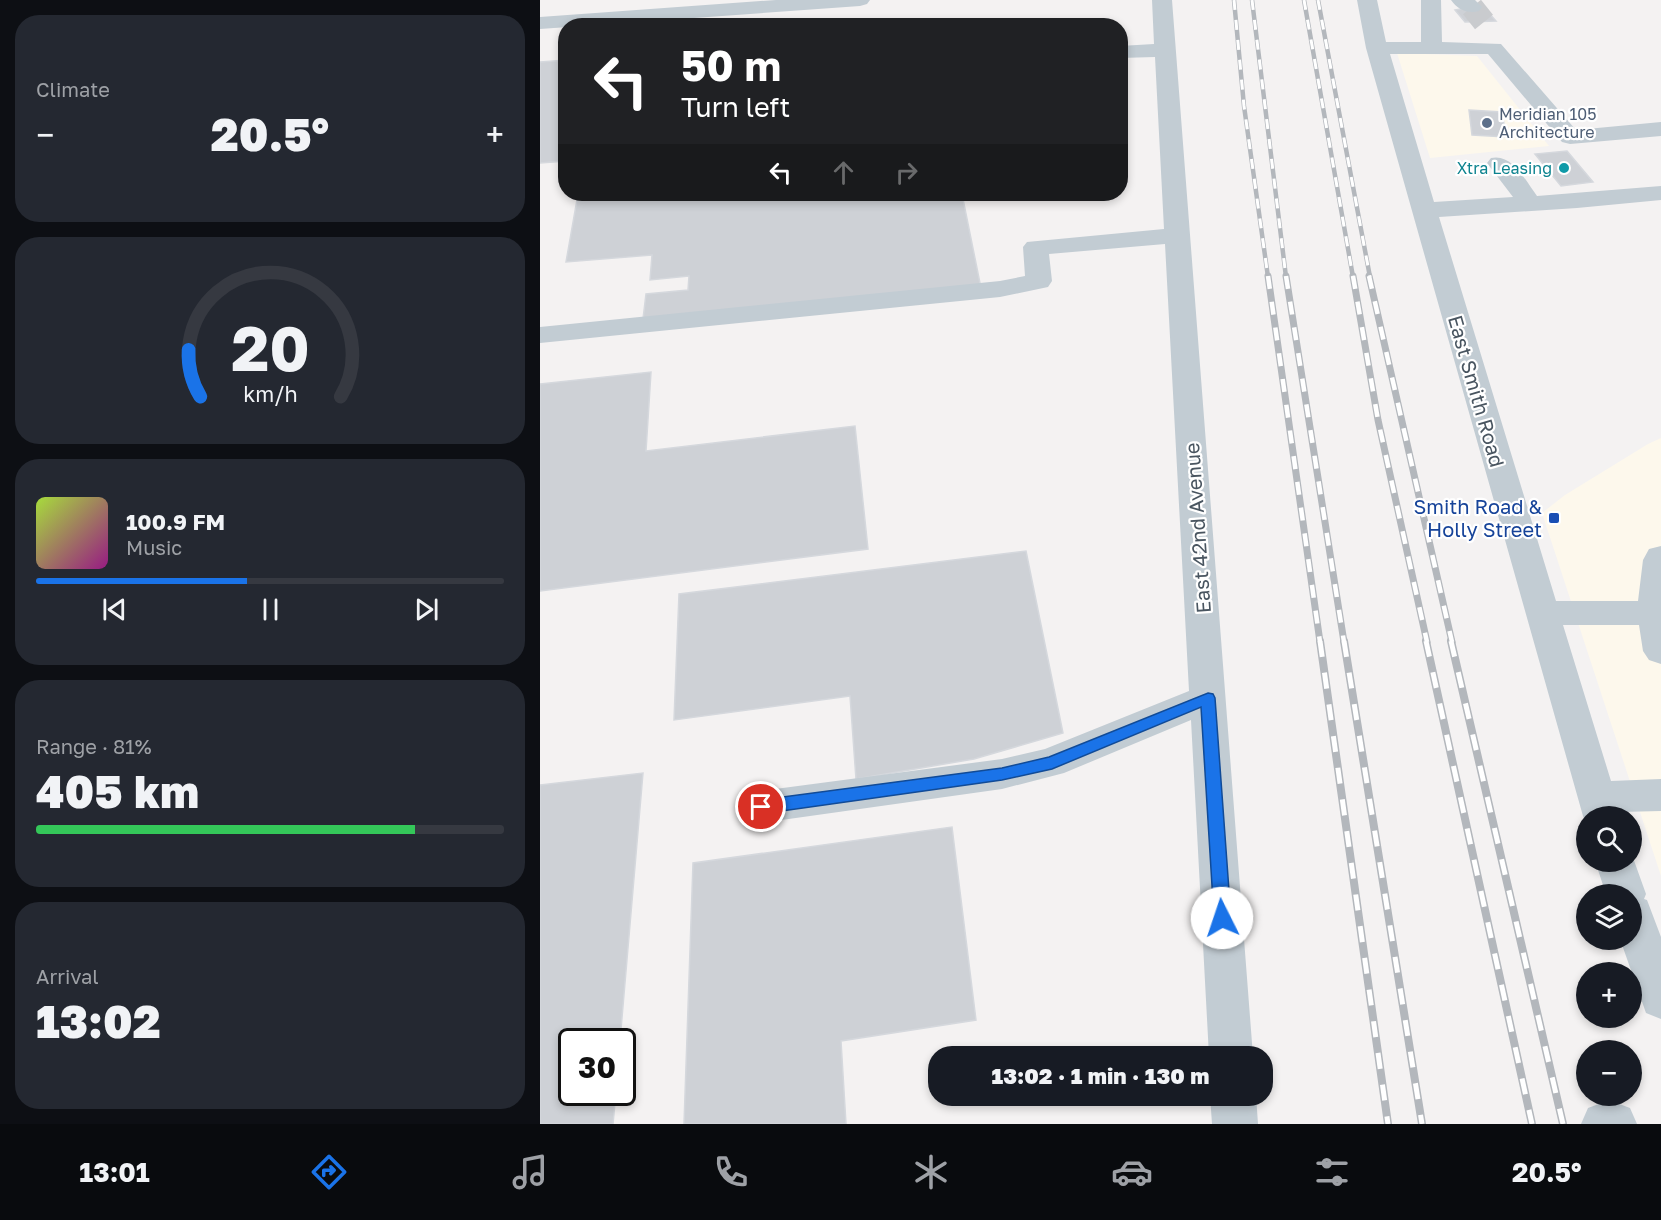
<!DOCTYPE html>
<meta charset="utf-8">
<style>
:root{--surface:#171b24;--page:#242831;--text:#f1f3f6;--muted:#9ea1a6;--line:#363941;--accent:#1a73e8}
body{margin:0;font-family:"Golos Text",sans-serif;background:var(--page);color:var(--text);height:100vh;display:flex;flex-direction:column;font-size:22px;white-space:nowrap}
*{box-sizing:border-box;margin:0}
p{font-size:20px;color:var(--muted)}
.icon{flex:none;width:33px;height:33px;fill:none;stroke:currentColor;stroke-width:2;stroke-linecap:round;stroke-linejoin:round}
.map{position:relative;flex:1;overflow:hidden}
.sheet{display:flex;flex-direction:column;gap:15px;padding:15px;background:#0d0f14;width:540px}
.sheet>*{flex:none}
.guide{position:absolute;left:18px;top:18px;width:570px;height:183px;border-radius:24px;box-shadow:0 3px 9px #0003;background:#202124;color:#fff;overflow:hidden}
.fabs{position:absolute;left:1036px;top:806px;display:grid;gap:12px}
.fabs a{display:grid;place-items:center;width:66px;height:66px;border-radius:50%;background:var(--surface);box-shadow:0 3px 9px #0003;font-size:30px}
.speed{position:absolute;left:18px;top:1028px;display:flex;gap:12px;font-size:30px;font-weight:700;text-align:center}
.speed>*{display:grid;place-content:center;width:78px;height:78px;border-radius:50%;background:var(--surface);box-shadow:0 3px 9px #0003;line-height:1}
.speed .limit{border:3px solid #111;border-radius:9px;background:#fff;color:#111}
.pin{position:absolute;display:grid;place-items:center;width:51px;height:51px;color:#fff;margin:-26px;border:3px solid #fff;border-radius:50%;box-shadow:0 2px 6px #0007}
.me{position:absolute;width:66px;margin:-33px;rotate:356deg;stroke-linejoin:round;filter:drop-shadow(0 0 4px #0008)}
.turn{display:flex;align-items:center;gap:21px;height:126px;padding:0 24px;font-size:27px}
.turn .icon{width:78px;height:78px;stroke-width:2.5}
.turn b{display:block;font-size:42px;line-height:51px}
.lanes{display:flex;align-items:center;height:57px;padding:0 24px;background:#0003;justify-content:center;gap:30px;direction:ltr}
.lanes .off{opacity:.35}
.big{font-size:45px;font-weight:800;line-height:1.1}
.sheet .tile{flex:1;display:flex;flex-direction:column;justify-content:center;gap:9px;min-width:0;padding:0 21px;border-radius:24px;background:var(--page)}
.sheet .dial{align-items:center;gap:0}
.dial svg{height:156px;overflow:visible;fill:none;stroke:var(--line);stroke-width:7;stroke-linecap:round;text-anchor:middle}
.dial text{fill:var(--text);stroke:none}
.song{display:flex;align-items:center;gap:18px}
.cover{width:72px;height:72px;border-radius:9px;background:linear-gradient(135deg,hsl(80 70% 55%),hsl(310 70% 35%))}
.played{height:6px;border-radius:3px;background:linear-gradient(90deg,var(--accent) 45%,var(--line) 45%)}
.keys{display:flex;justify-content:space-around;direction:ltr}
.heat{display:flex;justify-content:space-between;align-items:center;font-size:33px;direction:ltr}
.charge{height:9px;border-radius:4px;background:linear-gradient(90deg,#34c759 81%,var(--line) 0)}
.trip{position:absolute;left:388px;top:1046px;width:345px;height:60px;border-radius:24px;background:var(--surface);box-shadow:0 3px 9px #0003;font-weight:800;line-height:60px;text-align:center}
.dock{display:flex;height:96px;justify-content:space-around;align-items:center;background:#090b0e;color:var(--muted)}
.dock .icon{width:42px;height:42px}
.dock .active{color:var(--accent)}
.dock b{font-size:27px;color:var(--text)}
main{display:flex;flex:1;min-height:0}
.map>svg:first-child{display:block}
</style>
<main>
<section class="sheet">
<div class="tile"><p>Climate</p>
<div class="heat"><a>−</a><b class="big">20.5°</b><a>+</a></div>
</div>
<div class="tile dial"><svg viewBox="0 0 100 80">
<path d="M14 69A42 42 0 1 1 86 69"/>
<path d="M14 69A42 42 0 0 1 8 45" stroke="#1a73e8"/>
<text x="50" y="56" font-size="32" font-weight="700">20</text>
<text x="50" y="72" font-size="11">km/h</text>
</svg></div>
<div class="tile">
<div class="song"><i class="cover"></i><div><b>100.9 FM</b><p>Music</p></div></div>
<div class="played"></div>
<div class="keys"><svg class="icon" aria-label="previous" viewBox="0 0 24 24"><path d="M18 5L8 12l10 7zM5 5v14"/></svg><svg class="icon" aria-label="pause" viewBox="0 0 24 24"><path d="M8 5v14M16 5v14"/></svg><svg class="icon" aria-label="next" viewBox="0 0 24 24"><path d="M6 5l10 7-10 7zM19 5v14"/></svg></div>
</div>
<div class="tile"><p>Range · 81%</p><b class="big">405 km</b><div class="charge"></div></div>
<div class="tile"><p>Arrival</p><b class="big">13:02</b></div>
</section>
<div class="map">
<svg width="1121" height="1124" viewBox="0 0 1121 1124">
<rect width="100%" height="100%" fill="#f4f2f2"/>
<!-- commercial -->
<path fill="#fdf8ec" d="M 857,53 L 937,56 L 1009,146 L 890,158 Z
M 1121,438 L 1121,876 L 1002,513 L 1025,495 L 1108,444 Z"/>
<!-- building -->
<path fill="#ced1d6" stroke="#d5d8dd" stroke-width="1.5" d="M 942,5 L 956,21 L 925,22 L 915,10 Z
M 26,60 L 26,161 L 0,163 L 0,62 Z
M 929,110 L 962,112 L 966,137 L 932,135 Z
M 1027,151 L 1053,182 L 1021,186 L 995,154 Z
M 38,194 L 422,194 L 441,288 L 103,319 L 106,294 L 148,290 L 149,276 L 110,280 L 112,255 L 26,262 Z
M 111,372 L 106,451 L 315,426 L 328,549 L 0,591 L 0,384 Z
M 486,551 L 523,733 L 434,759 L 316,779 L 310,696 L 134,720 L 139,594 Z
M 103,773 L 80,1041 L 32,1041 L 32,1092 L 76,1092 L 73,1124 L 0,1124 L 0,785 Z
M 412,827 L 436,1020 L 301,1041 L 306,1124 L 144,1124 L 153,863 Z"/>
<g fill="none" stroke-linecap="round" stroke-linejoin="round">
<!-- minor-tunnel -->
<path stroke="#c9cbce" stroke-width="23" stroke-dasharray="23 11" stroke-linecap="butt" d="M 932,7 L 944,22"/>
<!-- minor -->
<path fill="#c2ccd3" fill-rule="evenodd" d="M 236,0 L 330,0 L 327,4 L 320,6 L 0,29 L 0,17 Z
M 612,0 L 632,0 L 713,1056 L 669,1056 L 651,720 L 524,773 L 462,789 L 221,823 L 207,818 L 202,807 L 207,796 L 221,791 L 462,759 L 505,749 L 649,691 L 625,244 L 509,254 L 512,281 L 508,287 L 460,297 L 0,343 L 0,327 L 460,281 L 485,276 L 483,247 L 487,242 L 624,229 L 615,57 L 580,58 L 580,46 L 614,44 Z
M 817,0 L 837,0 L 846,42 L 881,42 L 881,0 L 901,0 L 902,42 L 961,44 L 1036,130 L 1121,122 L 1121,136 L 1030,144 L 1022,142 L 948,54 L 850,54 L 894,202 L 973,197 L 947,163 L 951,158 C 972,153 985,180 997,196 L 1121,186 L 1121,200 L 1037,208 L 899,217 L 1016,601 L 1098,601 L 1103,560 L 1109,549 L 1121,546 L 1121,664 L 1109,660 L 1103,651 L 1099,625 L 1023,625 L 1071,781 L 1121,779 L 1121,811 L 1080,812 L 1081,816 L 1047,816 L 1047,825 L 1043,816 L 826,48 Z
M 911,0 L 935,0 L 942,7 L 939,11 C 928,14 918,10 911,0 Z
M 1092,855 L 1106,894 L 1104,899 L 1107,900 L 1121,937 L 1121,1019 L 1106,1013 L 1080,939 L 1092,939 L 1092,894 L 1066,894 L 1055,861 L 1092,861 Z
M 670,1095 L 716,1095 L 718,1124 L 672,1124 Z
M 1064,1102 L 1074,1102 L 1090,1108 L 1097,1124 L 1041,1124 L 1048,1108 Z"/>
<!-- rail-far2 casing -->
<g stroke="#b3b7bc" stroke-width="4.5">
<path id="rail-far2" d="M 694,0 L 704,106 L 728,277
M 712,0 L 746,277
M 764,0 L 813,277
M 778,0 L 830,277"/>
</g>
<!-- rail-far1 casing -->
<g stroke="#b3b7bc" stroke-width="7">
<path id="rail-far1" d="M 728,276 L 780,642
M 746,276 L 804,642
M 813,276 L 838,420 L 887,642
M 829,276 L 912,642"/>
</g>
<!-- rail casing -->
<g stroke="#b3b7bc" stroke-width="8">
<path id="rail" d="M 780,641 L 848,1124
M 804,641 L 882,1124
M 886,641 L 992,1124
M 911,641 L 1023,1124"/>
</g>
<!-- rail-far2 -->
<use href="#rail-far2" stroke="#fff" stroke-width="3" stroke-dasharray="10" stroke-linecap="butt"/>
<!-- rail-far1 -->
<use href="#rail-far1" stroke="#fff" stroke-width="4.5" stroke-dasharray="13" stroke-linecap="butt"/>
<!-- rail -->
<use href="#rail" stroke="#fff" stroke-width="5" stroke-dasharray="16" stroke-linecap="butt"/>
</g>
<!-- route -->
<path fill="#1a73e8" stroke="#114b97" stroke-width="1.5" d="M 668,693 L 673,694 L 675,698 L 691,918 L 688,923 L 682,925 L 676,923 L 674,918 L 661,707 L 512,769 L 462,780 L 221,814 L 215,812 L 213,807 L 215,802 L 221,800 L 462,768 L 509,757 Z"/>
<!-- markers -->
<circle fill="#5c6f8a" stroke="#fff" stroke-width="2" cx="947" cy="123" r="6"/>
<circle fill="#0f9aa8" stroke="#fff" stroke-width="2" cx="1024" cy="168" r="6"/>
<rect fill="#1a4fb4" stroke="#fff" stroke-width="2" x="1008" y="512" width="12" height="12" rx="3"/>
<g text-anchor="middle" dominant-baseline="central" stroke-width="4.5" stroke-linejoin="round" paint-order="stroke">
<!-- far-service labels -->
<g font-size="16" fill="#4e5e75" stroke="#fff" text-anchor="start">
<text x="959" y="114">Meridian 105<tspan x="959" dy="18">Architecture</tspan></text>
</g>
<!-- far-culture labels -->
<g font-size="16" fill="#0d838f" stroke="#fff" text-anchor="end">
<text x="1012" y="168">Xtra Leasing</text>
</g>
<!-- street labels -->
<g font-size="20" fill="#495560" stroke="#fff">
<text transform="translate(937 391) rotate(74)">East Smith Road</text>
<text transform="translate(657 528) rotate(-94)">East 42nd Avenue</text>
</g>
<!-- transit labels -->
<g font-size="20" fill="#164399" stroke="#fff" text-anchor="end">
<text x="1002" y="506">Smith Road &amp;<tspan x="1002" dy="23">Holly Street</tspan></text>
</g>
</g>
</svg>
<div class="fabs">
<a><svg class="icon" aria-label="search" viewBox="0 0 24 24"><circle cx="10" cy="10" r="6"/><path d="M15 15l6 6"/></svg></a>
<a><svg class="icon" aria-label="layers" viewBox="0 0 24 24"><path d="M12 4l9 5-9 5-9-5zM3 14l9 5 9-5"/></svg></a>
<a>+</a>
<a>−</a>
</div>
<div class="speed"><div class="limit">30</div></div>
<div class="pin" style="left:221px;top:807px;background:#d93025"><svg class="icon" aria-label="arrive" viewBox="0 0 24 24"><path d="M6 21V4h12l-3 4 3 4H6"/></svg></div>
<svg class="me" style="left:682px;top:918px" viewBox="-20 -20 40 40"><circle r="19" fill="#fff"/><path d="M0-13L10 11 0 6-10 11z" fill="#1a73e8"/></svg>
<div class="trip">13:02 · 1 min · 130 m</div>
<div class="guide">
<div class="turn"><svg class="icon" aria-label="left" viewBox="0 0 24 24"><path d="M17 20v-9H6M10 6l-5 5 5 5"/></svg><div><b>50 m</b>Turn left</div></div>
<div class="lanes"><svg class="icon" aria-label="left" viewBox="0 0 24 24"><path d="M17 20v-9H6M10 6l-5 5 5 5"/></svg><svg class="icon off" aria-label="ahead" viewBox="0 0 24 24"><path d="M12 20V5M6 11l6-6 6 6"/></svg><svg class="icon off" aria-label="right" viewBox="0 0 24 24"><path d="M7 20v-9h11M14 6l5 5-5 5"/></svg></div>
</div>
</div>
</main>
<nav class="dock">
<b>13:01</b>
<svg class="icon active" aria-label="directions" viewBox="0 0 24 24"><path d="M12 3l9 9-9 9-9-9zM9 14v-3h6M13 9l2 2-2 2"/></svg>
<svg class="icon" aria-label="music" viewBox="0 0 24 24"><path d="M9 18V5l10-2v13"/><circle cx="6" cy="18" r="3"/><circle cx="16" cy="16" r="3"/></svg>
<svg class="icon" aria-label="phone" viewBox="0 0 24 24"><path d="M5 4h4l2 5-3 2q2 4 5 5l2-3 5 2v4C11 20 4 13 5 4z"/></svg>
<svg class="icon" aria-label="climate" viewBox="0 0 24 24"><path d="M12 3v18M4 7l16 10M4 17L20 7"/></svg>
<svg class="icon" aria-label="car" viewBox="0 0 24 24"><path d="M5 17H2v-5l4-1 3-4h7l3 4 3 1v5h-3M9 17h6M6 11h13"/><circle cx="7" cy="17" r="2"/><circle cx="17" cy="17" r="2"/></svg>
<svg class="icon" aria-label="filters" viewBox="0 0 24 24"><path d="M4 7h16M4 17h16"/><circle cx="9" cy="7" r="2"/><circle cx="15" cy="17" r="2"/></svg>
<b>20.5°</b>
</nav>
